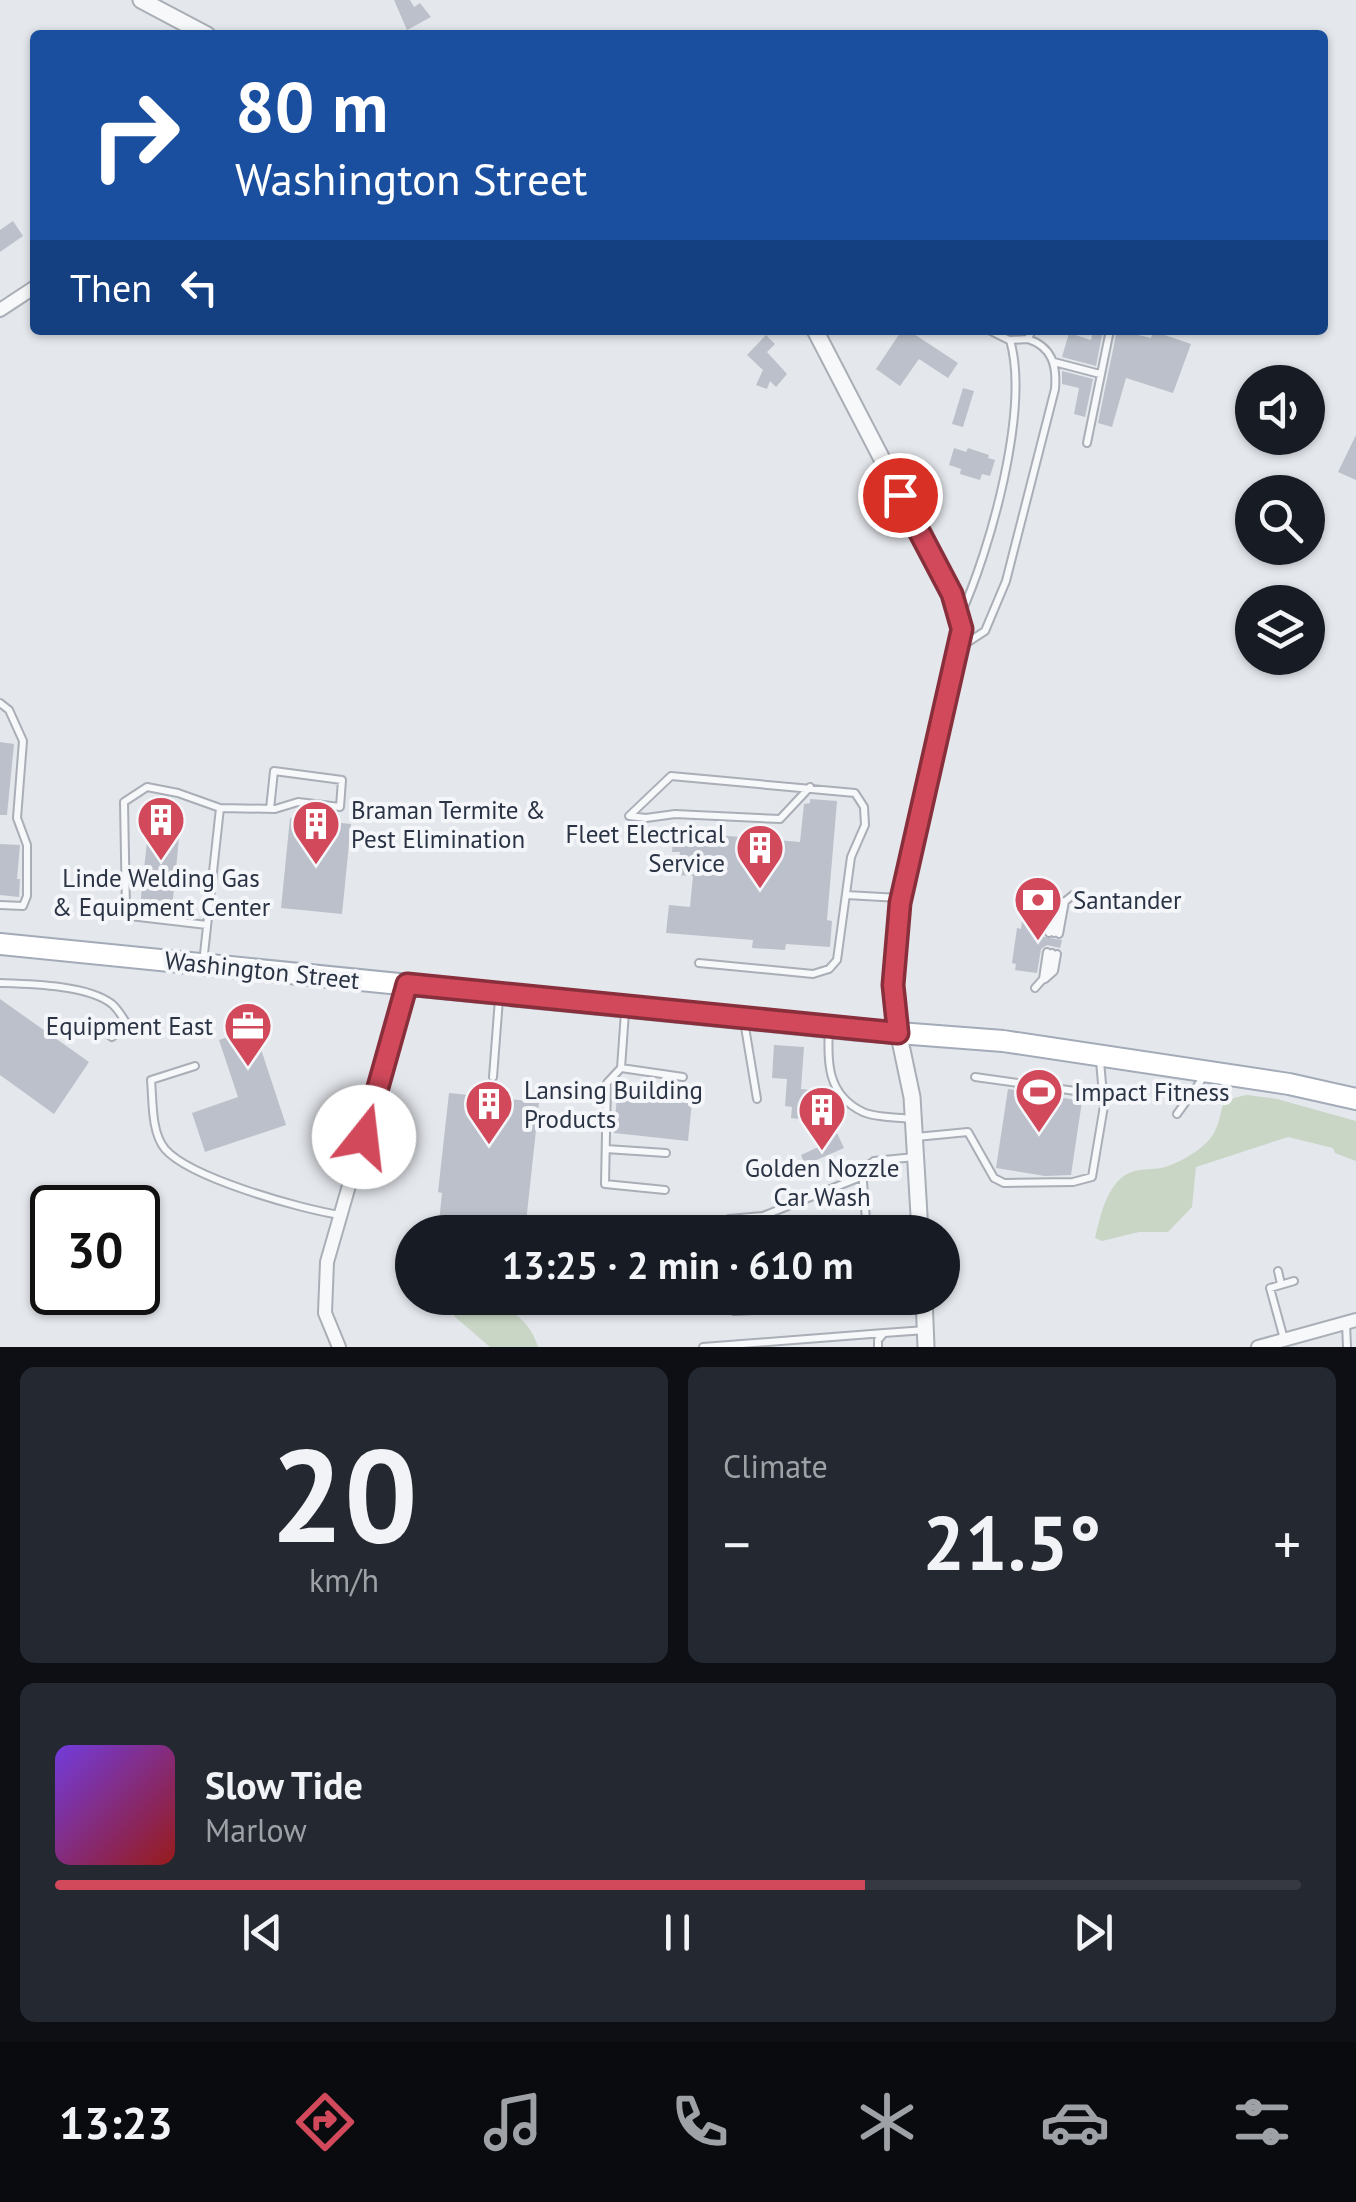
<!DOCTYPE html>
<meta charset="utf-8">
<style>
:root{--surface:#171b24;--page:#242831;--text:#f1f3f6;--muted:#9ea1a6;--line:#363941;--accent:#d1495b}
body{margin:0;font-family:"PT Sans",sans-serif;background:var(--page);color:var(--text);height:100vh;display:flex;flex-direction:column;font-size:38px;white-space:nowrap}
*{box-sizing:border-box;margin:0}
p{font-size:32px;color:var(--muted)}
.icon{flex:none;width:55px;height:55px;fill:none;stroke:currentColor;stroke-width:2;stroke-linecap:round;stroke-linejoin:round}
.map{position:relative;height:1347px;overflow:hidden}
.panel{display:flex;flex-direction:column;gap:20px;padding:20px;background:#0d0f14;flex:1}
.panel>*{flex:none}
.top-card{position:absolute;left:30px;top:30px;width:1298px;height:305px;border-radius:10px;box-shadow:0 2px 8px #0004;background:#1a4fa0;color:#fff;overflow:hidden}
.buttons{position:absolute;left:1235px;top:365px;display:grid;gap:20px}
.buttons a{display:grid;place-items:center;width:90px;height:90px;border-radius:50%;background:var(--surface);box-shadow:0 2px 8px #0004;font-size:50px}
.speed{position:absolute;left:30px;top:1185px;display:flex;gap:20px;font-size:50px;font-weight:700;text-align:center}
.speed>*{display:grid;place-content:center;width:130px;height:130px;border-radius:50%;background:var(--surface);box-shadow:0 2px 8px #0004;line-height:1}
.speed .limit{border:5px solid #111;border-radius:15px;background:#fff;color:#111}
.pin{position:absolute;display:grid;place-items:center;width:85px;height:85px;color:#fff;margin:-42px;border:5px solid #fff;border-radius:50%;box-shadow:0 2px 10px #0007}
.me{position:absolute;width:110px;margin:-55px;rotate:16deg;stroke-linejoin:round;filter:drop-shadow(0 0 8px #0008)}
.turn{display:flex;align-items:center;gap:35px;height:210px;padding:0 40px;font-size:45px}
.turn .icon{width:130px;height:130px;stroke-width:2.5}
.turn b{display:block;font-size:70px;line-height:85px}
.then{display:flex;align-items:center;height:95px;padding:0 40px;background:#0003;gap:20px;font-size:38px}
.big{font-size:75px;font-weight:600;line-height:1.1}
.panel .card{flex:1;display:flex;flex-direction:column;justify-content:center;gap:15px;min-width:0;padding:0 35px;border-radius:15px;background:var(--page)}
.panel .dial{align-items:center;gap:0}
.dial b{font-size:130px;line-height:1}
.song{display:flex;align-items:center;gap:30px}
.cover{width:120px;height:120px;border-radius:15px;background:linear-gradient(135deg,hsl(260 70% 55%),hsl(0 70% 35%))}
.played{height:10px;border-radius:5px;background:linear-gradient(90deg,var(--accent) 65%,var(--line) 65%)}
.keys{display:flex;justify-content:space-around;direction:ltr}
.heat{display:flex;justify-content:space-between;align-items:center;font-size:55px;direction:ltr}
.panel .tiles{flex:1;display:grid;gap:20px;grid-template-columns:1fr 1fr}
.card:last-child{grid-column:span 2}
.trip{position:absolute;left:395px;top:1215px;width:565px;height:100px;border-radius:50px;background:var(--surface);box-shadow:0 2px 8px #0004;font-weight:600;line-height:100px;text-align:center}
.menu{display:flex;height:160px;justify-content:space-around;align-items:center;background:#090b0e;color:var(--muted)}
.menu .icon{width:70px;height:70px}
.menu .selected{color:var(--accent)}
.menu b{font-size:45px;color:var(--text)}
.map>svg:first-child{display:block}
</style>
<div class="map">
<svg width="1356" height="1347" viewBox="0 0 1356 1347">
<rect width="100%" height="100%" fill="#e4e7ec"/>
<!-- green -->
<path fill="#c9d6c5" d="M 1247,1095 L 1277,1099 L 1356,1121 L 1356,1161 L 1335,1153 L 1333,1148 L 1288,1137 L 1196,1167 L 1192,1207 L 1168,1232 L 1139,1232 L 1102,1241 L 1095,1238 C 1100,1218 1104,1196 1119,1180 C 1136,1164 1153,1173 1171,1165 C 1186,1159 1208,1146 1215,1131 C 1227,1107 1213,1101 1247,1095 Z
M 461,1302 C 495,1297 528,1313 538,1347 L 490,1347 L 454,1316 L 454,1308 Z"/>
<!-- building -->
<path fill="#bbc0ca" d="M 394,0 L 410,0 L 414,7 L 420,3 L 431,17 L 407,30 Z
M 13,221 L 23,236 L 0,252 L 0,230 Z
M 902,330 L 908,330 L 958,363 L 948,378 L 919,359 L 900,386 L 876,369 Z
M 1093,330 L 1103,330 L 1096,366 L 1062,357 L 1069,333 L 1091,340 Z
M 1117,330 L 1151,338 L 1153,331 L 1191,344 L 1173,393 L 1126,378 L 1112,427 L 1098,423 Z
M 766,335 L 775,344 L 767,352 L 787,374 L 776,387 L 770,381 L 767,389 L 756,385 L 763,370 L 747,355 Z
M 1062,371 L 1093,379 L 1085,417 L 1074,414 L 1079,388 L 1062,384 Z
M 963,388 L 974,391 L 963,427 L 952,424 Z
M 1356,435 L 1356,480 L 1338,472 Z
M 954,448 L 966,452 L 968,448 L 989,455 L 988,458 L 995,460 L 990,476 L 982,474 L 980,480 L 960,474 L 961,469 L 949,465 Z
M 0,742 L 14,744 L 7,815 L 0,815 Z
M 810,799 L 837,801 L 827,920 L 832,921 L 830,947 L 786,944 L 785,950 L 752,948 L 753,940 L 666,933 L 669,905 L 690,907 L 693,876 L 678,875 L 680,852 L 672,852 L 673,836 L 680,837 L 681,832 L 800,842 L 804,804 L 810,803 Z
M 150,814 L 181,818 L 172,909 L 140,906 Z
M 290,818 L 351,824 L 342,914 L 281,908 Z
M 0,844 L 20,845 L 17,879 L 20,879 L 19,897 L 0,895 Z
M 1023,915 L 1045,919 L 1044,937 L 1062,940 L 1060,948 L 1047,945 L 1041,949 L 1037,973 L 1015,970 L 1016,964 L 1012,963 L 1017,928 L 1021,929 Z
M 0,999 L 89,1062 L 54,1114 L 0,1075 Z
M 254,1028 L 286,1125 L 205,1152 L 192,1113 L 238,1097 L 219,1040 Z
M 774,1045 L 804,1047 L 801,1089 L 819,1091 L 817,1121 L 791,1118 L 792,1107 L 785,1106 L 787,1079 L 772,1078 Z
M 618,1083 L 693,1092 L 688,1141 L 614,1133 Z
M 1008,1089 L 1082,1101 L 1071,1175 L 1045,1176 L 996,1168 Z
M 449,1093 L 539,1102 L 525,1232 L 438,1232 L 442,1193 L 438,1192 Z
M 837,1133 L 844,1148 L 805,1165 L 801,1155 L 825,1144 L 823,1139 Z
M 854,1222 L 854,1232 L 818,1232 L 817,1224 Z"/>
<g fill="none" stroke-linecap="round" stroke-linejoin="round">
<!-- service casing -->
<g stroke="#a9aeb7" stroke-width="10">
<path id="service" d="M 989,330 L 1009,340 L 1028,339
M 1054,362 L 1100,374
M 1087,443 L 1110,330
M 960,616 C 990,551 1030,409 1010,340
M 962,646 L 985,631 L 1006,581 L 1055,389 C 1057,365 1052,347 1028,339 L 1032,330
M 0,703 L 9,710 L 23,741 L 17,818 L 27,845 L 27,896 L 23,906 L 0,905
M 846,895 L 900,898
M 207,925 L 130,916 L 126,909 L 124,802 L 147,787 L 178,793 L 220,808
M 1049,933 L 1054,910 L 1073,895
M 1054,933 L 1058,910
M 1059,934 L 1065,901
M 203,963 L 220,808 L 275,809 L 298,802 L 340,807 L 342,780 L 274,771 L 270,809
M 699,963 L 813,974 L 829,969 L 837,960 L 851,857 L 865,825 L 864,807 L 855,793 L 671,776 L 629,816 L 646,818 L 675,814 L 780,819 L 810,787
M 1047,976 L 1052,953
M 1045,979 L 1054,971 L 1057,954
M 0,983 C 31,984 88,985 112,1004 C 118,1009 123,1018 127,1024 L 112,1037 L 95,1024
M 1035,988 L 1043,979 L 1047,952
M 625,1012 L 621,1068 L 607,1083 L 605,1184 L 665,1190
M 744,1021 L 757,1099
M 829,1028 C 827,1062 827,1095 863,1112 C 876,1118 898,1117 912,1119
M 195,1066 L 151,1080 C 153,1101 151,1132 165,1149 C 190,1178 301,1209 340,1215
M 621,1068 L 683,1077
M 493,1077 L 499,999
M 975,1077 L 1104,1095
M 1177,1114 L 1205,1075
M 916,1137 L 968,1132 L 994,1178 L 1004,1183 L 1073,1182 L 1092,1177 L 1104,1106 L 1100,1061
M 606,1149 L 666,1153
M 714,1232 L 729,1219 L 763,1216 L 863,1176
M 867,1232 L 862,1170 L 874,1161 L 915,1157
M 1278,1271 L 1281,1284
M 621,1298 L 631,1307 L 715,1298
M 720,1298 L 726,1307 L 734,1311 L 872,1304
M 871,1298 L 872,1304 L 877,1309 L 923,1308
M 1346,1323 L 1347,1347
M 1284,1339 L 1270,1288 L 1294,1281
M 703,1347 L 884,1333
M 878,1347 L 878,1340 L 884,1333 L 926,1330"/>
</g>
<!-- minor casing -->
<g stroke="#a9aeb7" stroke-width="16">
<path id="minor" d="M 0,310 L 35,287
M 339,1347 L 325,1313 L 327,1262 L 407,984
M 1258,1347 L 1356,1320"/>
</g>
<!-- tertiary casing -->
<g stroke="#a9aeb7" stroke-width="19">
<path id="tertiary" d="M 141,0 L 207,35
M 815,330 L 952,594 L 962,629 L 910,852 L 901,903 L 893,985 L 894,1012 L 912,1097 L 920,1232
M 924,1298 L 926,1347"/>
</g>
<!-- primary casing -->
<g stroke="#a3abb8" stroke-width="24">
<path id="primary" d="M 0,944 L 859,1030 L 1003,1041 L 1289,1084 L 1356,1099"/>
</g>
<!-- service -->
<use href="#service" stroke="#f7f8fa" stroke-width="6"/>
<!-- minor -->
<use href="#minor" stroke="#f7f8fa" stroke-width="12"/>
<!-- tertiary -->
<use href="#tertiary" stroke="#f7f8fa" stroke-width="15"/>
<!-- primary -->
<use href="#primary" stroke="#fff" stroke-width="20"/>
</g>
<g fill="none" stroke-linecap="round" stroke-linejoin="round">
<!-- route casing -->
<g stroke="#882f3b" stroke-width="25">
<path id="route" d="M 364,1137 L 407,984 L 898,1033 L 893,985 L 900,903 L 962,629 L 952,594 L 900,495"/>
</g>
<!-- route -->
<use href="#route" stroke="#d1495b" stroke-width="18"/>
</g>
<!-- icons -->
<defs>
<g id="building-pin" transform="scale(2.5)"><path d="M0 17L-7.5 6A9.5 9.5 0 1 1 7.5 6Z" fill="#d1495b" stroke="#f4f6f9"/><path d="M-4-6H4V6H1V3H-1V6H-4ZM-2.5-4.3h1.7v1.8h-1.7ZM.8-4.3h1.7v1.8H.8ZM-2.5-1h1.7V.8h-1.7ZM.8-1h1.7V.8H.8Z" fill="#fff"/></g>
<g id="bank-pin" transform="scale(2.5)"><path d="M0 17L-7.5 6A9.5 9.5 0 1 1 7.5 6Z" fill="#d1495b" stroke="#f4f6f9"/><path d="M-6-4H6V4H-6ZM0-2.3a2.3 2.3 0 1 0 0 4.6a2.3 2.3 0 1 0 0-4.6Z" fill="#fff"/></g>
<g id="office-pin" transform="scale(2.5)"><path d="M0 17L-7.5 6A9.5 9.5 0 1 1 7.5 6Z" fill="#d1495b" stroke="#f4f6f9"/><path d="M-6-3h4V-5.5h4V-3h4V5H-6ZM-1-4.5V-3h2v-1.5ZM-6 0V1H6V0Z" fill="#fff"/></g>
<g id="stadium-pin" transform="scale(2.5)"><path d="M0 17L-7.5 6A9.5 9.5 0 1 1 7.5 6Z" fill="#d1495b" stroke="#f4f6f9"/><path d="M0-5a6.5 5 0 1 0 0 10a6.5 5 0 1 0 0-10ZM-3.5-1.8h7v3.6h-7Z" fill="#fff"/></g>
</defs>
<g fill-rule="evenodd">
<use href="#building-pin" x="161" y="820"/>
<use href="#building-pin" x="316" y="824"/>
<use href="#building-pin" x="760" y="848"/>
<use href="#bank-pin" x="1038" y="900"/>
<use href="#office-pin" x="248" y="1026"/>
<use href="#stadium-pin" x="1039" y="1092"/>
<use href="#building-pin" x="489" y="1104"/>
<use href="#building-pin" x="822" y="1110"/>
</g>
<g text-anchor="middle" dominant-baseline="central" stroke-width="8" stroke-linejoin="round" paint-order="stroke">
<!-- poi labels -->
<g font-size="25" fill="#2b3445" stroke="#f4f6f9" text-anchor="start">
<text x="351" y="810">Braman Termite &amp;<tspan x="351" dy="29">Pest Elimination</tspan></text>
<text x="725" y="834" text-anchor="end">Fleet Electrical<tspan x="725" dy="29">Service</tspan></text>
<text x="161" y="878" text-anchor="middle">Linde Welding Gas<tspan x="161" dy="29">&amp; Equipment Center</tspan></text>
<text x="1073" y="900">Santander</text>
<text x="213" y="1026" text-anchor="end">Equipment East</text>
<text x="524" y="1090">Lansing Building<tspan x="524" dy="29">Products</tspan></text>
<text x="1074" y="1092">Impact Fitness</text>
<text x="822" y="1168" text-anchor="middle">Golden Nozzle<tspan x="822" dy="29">Car Wash</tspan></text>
</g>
<!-- street labels -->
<g font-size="25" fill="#2b3445" stroke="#f4f6f9">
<text transform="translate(262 970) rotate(6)">Washington Street</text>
</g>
</g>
</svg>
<div class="buttons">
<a><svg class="icon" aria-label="sound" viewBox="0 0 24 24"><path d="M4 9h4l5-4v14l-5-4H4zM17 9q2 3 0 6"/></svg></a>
<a><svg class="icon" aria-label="search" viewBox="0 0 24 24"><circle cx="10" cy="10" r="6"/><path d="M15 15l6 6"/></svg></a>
<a><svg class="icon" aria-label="layers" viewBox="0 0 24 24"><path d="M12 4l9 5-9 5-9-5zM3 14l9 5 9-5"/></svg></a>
</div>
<div class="speed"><div class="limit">30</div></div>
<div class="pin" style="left:900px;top:495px;background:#d93025"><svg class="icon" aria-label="arrive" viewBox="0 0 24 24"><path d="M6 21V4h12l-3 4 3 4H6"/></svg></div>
<svg class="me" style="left:364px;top:1137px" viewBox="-20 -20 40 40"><circle r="19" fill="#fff"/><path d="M0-13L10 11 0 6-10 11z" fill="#d1495b"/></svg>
<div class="trip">13:25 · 2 min · 610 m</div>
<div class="top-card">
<div class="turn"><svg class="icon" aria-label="right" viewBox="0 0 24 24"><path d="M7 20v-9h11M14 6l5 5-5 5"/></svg><div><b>80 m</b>Washington Street</div></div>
<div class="then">Then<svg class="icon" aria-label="left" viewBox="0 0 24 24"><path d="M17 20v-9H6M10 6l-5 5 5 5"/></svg></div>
</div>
</div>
<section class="panel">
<div class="tiles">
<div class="card dial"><b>20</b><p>km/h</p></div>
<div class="card"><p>Climate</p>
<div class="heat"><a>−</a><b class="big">21.5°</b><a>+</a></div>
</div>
<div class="card">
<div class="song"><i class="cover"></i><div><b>Slow Tide</b><p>Marlow</p></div></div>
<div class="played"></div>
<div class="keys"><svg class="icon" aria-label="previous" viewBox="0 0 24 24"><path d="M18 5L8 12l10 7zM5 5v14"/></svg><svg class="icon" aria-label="pause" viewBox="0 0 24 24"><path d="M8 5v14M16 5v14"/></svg><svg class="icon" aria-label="next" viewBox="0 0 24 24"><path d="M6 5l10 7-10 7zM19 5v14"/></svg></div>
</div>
</div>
</section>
<nav class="menu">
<b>13:23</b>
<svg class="icon selected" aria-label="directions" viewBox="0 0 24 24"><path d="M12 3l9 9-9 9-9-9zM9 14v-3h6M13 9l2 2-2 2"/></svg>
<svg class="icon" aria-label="music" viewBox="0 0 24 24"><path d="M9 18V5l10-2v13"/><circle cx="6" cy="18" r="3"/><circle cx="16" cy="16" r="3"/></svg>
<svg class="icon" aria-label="phone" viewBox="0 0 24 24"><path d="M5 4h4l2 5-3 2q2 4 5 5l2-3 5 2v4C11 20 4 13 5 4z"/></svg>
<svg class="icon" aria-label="climate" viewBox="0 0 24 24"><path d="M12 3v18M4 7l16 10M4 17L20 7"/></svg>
<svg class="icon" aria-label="car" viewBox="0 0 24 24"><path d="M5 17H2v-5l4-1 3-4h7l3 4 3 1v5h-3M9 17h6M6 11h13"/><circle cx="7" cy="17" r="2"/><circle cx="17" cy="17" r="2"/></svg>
<svg class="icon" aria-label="filters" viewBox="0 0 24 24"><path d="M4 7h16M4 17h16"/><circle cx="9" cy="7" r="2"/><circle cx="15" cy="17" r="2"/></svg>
</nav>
